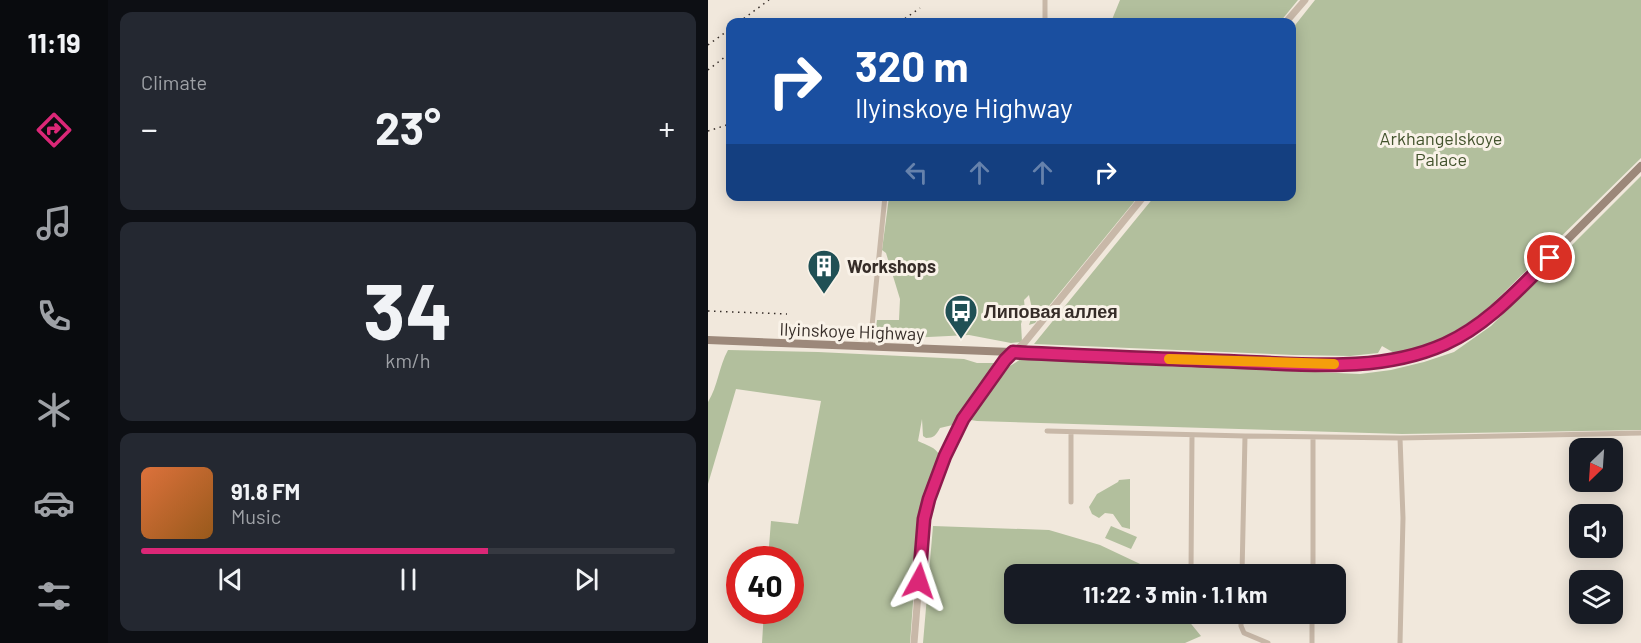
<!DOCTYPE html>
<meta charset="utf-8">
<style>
:root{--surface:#171b24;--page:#242831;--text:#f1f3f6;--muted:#9ea1a6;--line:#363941;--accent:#db2777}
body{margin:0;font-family:Barlow,sans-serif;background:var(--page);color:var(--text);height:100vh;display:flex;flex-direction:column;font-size:22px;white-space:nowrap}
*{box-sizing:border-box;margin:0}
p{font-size:20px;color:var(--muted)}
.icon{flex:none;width:33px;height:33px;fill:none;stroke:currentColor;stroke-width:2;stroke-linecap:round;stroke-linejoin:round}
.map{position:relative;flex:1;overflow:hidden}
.details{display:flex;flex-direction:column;gap:12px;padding:12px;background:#0d0f14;width:600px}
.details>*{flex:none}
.banner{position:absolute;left:18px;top:18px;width:570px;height:183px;border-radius:12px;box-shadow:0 3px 15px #0003;background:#1a4fa0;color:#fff;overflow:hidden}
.needle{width:39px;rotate:205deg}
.tools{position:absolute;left:861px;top:438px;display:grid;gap:12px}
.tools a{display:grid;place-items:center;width:54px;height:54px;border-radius:12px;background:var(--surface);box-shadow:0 3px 15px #0003;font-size:30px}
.speed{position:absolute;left:18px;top:546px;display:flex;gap:12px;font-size:30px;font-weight:700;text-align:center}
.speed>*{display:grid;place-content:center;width:78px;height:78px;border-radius:50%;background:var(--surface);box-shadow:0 3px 15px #0003;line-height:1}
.speed .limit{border:9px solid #d22;background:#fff;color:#111}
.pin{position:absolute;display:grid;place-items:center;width:51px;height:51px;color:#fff;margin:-26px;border:3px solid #fff;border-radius:50%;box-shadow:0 2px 6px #0007}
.me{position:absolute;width:66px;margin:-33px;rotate:5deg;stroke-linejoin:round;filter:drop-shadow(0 0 4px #0008)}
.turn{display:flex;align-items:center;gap:21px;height:126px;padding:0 30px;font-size:27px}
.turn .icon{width:78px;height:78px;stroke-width:2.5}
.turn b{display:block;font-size:42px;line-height:51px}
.lanes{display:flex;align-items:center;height:57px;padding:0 30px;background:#0003;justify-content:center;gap:30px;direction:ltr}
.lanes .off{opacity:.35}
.big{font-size:45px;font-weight:700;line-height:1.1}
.details .card{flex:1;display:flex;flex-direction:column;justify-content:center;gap:9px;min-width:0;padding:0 21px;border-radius:12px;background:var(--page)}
.details .dial{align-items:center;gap:0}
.dial b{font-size:78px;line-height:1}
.song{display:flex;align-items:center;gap:18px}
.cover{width:72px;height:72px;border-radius:9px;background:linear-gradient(135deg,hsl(20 70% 55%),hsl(30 70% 35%))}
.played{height:6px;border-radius:3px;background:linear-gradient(90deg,var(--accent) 65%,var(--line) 65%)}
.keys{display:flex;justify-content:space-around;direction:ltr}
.heat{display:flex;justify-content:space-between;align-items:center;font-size:33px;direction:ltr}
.trip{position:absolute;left:296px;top:564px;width:342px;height:60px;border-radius:12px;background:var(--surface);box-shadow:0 3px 15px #0003;font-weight:700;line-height:60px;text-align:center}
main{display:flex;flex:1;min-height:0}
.menu{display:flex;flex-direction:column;width:108px;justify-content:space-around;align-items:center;background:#090b0e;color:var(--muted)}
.menu .icon{width:42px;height:42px}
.menu .selected{color:var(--accent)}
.menu b{font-size:27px;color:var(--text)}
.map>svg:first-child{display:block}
</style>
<main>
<nav class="menu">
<b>11:19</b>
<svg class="icon selected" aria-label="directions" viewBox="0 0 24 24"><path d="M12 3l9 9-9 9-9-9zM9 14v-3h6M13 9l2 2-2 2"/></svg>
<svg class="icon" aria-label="music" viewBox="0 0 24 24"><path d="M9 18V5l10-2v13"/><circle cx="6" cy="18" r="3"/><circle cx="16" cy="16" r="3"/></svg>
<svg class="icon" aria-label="phone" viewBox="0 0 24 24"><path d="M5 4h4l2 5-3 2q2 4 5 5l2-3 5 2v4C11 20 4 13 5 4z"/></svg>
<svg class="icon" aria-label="climate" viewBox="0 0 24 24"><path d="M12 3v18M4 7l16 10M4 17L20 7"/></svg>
<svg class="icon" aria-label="car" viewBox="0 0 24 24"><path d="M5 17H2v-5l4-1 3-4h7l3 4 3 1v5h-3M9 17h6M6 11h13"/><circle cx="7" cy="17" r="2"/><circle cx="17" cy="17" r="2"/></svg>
<svg class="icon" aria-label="filters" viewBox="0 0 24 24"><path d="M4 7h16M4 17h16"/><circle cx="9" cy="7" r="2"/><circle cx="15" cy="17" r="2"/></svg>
</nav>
<section class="details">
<div class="card"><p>Climate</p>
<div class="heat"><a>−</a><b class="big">23°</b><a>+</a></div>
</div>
<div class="card dial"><b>34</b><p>km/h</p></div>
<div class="card">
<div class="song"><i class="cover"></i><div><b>91.8 FM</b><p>Music</p></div></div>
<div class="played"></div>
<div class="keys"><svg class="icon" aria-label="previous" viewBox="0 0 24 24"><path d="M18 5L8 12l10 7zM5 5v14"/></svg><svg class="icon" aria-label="pause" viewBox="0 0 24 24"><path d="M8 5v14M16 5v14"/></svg><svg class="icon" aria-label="next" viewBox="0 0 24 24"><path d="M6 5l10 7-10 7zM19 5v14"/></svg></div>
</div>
</section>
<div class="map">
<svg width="933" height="643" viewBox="0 0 933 643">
<rect width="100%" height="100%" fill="#f1e8dc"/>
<!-- green -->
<path fill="#b2bf9d" d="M 412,0 L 590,0 L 572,22 L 403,22 Z
M 607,0 L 933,0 L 933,158 L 772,316 L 737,337 L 718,346 L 688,354 L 674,346 L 670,353 L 642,356 L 586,355 L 326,344 L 446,197 L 584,196 L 584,29 Z
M 933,176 L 933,430 L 694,434 L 269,421 L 263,420 L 262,416 L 302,366 L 313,359 L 652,374 L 683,370 L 716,362 L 746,352 L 783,326 Z
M 181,197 L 430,197 L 327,323 L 321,325 L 325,313 L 321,295 L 316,300 L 317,310 L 313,324 L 314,342 L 303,343 L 261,335 L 200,338 L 167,336 L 169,320 L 191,320 L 192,299 L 178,253 L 174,250 Z
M 20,350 L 110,352 L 256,359 L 269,363 L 290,363 L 288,368 L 249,424 L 232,428 C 228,435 226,438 218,438 L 215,436 L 214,419 L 210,441 C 218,445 228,447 232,456 L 214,504 L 211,522 L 202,643 L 54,643 L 56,611 L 82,610 L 82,560 L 60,559 L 63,521 L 90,524 L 113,401 L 28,389 L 0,484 L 0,402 C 10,386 11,366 20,350 Z
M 422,479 L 422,529 L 414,527 L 405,514 L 397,513 L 391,518 L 384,514 L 381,507 L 389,494 L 410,482 L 411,480 Z
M 225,526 L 341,530 L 392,545 L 447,571 L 450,574 L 306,574 L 306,614 L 475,614 L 493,636 L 477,643 L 215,643 Z
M 403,526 L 429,537 L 423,549 L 397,538 Z"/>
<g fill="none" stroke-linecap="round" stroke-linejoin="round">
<!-- minor -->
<path stroke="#c8b8a8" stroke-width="5" d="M 337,0 L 337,22
M 162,346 L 177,196
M 339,431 L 537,436 L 692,438 L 933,433
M 692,438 L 695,518 L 692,643
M 363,502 L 363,432
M 483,574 L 484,435
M 534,574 L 537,436
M 605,574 L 605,437
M 533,614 L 533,626 L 536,633 L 560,643
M 604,643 L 604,614"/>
<!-- tertiary -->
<path stroke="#c8b8a8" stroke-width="7" d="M 578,22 L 597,0
M 206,643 L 216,519 C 224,485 237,448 255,419 C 262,408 270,398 277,388 C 289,371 301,356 317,342 L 436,196"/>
<!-- secondary -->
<path stroke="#9c887a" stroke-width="8" d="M 0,340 L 582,363 C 611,364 641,366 670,363 C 718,358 760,335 796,303 L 933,166"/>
<!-- rail -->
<path stroke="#362d28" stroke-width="1.5" stroke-dasharray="1.5 4.5" stroke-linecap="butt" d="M 31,22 L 61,0
M 192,22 L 212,8
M 0,45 L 22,29
M 0,70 L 22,53
M 0,131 L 22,124
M 0,311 L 79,314"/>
</g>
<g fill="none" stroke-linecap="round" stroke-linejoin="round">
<!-- route casing -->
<g stroke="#8e194d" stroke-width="15">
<path id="route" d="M 211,581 L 216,519 L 221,499 L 237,456 L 255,419 L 297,360 L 305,352 C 374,356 444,358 513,361 C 587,363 668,375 737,344 C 779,325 810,290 842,258"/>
</g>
<!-- route -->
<use href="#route" stroke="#db2777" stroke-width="10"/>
<!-- slow -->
<path stroke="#f59e0b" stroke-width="10" d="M 461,359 L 626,364"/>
</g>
<!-- icons -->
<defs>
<g id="building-pin" transform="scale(1.725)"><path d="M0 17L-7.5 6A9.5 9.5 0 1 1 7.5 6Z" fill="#205055" stroke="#f9f2e8"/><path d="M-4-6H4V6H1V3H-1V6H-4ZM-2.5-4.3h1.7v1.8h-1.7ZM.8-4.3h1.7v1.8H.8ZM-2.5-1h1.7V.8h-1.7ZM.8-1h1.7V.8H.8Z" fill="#fff"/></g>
<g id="bus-pin" transform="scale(1.725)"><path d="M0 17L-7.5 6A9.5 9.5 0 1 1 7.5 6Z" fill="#205055" stroke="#f9f2e8"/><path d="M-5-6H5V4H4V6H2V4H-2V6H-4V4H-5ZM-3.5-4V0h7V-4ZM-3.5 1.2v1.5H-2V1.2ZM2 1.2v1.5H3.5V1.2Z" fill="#fff"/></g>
</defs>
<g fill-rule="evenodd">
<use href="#building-pin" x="116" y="266"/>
<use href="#bus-pin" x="253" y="311"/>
</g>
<g text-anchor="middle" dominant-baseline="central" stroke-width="6" stroke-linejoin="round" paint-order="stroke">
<!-- park labels -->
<g font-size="18" fill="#43532d" stroke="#f9f2e8">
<text x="733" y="138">Arkhangelskoye<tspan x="733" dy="21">Palace</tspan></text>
</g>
<!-- poi labels -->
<g font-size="18" font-weight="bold" fill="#362d28" stroke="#f9f2e8" text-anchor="start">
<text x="139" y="266">Workshops</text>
<text x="276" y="311">Липовая аллея</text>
</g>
<!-- street labels -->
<g font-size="18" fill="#362d28" stroke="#f9f2e8">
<text transform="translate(144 331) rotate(2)">Ilyinskoye Highway</text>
</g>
</g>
</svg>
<div class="tools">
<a><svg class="needle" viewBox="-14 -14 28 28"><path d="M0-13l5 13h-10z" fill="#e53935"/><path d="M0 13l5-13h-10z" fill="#9ea1a6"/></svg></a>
<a><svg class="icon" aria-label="sound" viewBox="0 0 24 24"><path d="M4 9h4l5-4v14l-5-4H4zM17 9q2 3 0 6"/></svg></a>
<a><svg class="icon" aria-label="layers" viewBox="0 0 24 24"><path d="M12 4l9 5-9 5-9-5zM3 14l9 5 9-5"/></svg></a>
</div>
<div class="speed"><div class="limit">40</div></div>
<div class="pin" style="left:842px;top:258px;background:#d93025"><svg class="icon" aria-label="arrive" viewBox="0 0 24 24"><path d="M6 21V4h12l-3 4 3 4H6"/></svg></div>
<svg class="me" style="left:211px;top:581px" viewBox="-20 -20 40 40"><path d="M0-17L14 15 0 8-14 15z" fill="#db2777" stroke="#fff" stroke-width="4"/></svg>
<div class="trip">11:22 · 3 min · 1.1 km</div>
<div class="banner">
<div class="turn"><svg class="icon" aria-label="right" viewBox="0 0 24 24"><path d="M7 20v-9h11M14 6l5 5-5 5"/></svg><div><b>320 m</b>Ilyinskoye Highway</div></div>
<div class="lanes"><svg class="icon off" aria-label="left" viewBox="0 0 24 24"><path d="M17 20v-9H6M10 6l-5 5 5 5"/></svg><svg class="icon off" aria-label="ahead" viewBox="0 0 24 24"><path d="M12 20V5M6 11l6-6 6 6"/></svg><svg class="icon off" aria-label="ahead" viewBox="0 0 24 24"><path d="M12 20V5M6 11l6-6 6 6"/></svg><svg class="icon" aria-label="right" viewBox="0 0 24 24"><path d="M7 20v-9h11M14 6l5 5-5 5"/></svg></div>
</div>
</div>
</main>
